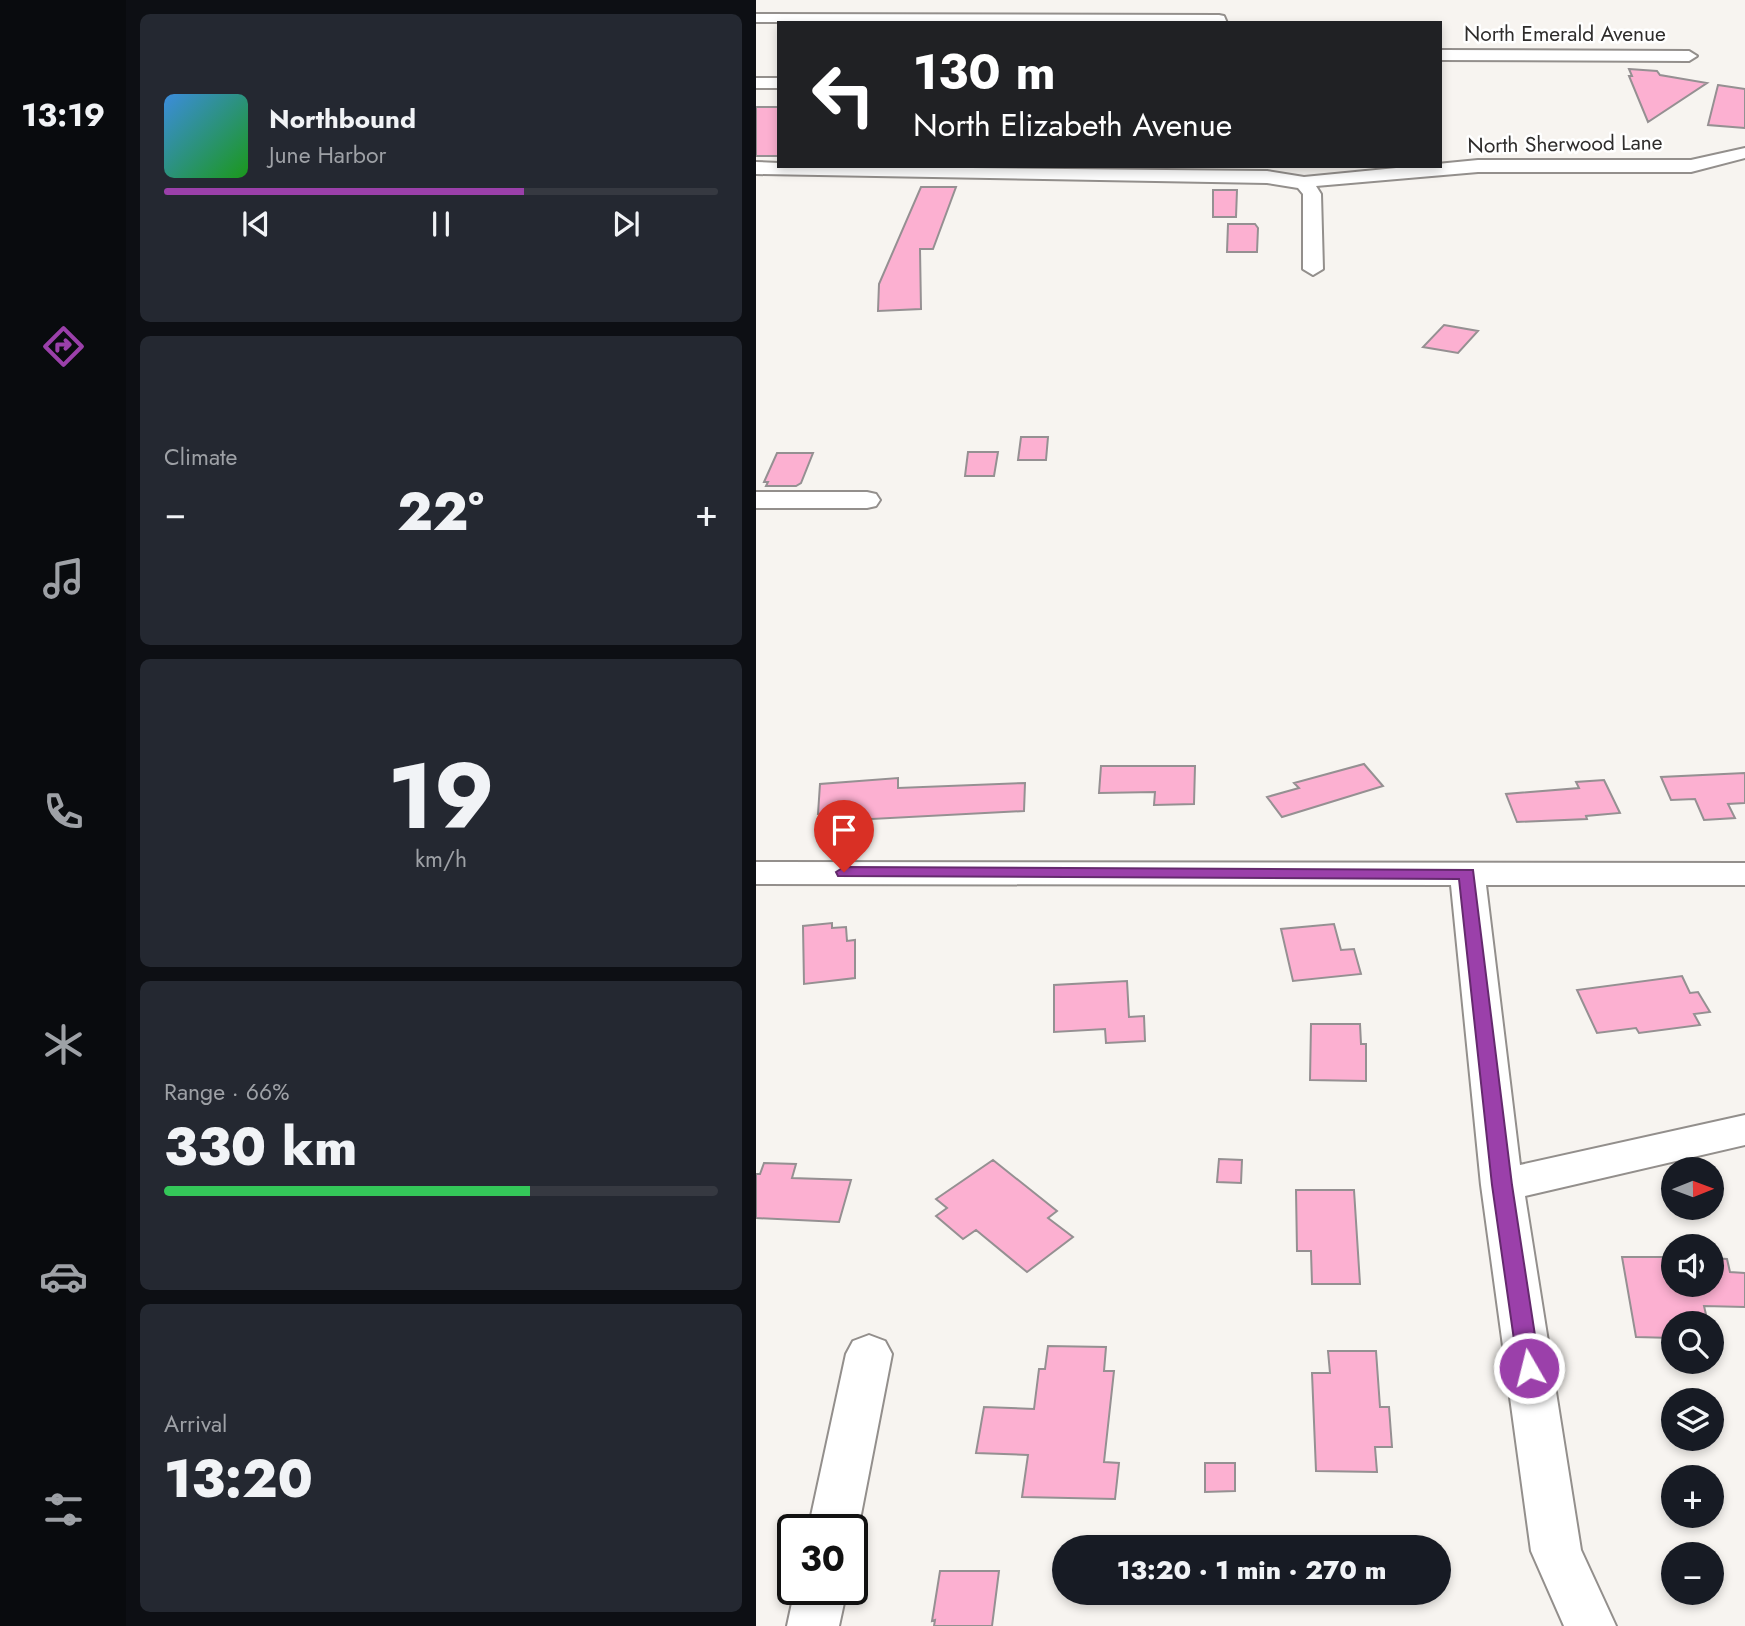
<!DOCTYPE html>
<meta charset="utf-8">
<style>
:root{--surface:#171b24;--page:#242831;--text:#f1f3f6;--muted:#9ea1a6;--line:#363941;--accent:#9b40aa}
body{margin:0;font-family:Jost,sans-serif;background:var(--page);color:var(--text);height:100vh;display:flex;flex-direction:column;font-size:26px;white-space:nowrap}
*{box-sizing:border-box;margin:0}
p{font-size:23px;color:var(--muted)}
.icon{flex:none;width:38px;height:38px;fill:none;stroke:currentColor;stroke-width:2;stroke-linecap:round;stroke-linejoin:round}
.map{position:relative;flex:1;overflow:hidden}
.drawer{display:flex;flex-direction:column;gap:14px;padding:14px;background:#0d0f14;width:630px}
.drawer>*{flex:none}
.hud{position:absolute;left:21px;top:21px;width:665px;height:147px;border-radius:0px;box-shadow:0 4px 10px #0003;background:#202124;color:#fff;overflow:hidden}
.needle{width:46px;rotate:89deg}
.fabs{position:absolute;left:905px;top:1157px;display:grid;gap:14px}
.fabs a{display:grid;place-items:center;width:63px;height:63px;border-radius:50%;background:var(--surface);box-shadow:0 4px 10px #0003;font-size:35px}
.speed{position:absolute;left:21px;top:1514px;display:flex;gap:14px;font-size:35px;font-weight:700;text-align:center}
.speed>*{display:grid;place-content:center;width:91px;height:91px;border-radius:50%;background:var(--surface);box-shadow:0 4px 10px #0003;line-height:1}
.speed .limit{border:4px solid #111;border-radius:10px;background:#fff;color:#111}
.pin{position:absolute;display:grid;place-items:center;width:60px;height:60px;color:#fff;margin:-72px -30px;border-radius:50% 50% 50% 0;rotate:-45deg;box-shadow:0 0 7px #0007}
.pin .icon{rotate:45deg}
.me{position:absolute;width:77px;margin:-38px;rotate:352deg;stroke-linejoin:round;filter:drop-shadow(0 0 5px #0008)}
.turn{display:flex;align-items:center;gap:24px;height:147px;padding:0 21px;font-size:32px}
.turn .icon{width:91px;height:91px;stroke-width:2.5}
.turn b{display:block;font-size:49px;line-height:60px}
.big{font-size:52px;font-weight:800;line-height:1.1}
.drawer .tile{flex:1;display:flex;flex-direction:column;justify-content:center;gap:10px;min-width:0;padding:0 24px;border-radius:10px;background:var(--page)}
.drawer .dial{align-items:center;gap:0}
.dial b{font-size:91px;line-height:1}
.song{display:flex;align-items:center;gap:21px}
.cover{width:84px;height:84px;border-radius:10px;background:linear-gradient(135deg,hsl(210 70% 55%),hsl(120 70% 35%))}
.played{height:7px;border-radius:4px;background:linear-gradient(90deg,var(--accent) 65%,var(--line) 65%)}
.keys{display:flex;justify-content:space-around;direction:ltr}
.heat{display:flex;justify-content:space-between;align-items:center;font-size:38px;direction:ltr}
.charge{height:10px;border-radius:5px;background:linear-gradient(90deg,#34c759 66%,var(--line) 0)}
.trip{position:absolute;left:296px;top:1535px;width:399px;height:70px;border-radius:35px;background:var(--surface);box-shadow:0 4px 10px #0003;font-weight:800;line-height:70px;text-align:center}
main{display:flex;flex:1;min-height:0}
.tabs{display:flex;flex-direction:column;width:126px;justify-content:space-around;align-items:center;background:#090b0e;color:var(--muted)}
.tabs .icon{width:49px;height:49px}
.tabs .active{color:var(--accent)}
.tabs b{font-size:32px;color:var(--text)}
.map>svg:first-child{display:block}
</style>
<main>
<nav class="tabs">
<b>13:19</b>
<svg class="icon active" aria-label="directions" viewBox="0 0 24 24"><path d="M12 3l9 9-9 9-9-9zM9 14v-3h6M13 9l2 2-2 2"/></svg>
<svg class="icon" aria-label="music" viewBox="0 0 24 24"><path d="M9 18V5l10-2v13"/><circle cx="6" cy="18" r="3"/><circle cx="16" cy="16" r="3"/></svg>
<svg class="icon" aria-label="phone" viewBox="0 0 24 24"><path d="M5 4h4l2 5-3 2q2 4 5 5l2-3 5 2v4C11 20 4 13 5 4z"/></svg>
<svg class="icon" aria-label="climate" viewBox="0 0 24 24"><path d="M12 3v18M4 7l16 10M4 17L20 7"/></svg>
<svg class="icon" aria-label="car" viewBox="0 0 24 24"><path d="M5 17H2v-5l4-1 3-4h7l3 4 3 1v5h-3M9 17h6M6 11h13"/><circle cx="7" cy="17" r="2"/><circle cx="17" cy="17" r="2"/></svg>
<svg class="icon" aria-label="filters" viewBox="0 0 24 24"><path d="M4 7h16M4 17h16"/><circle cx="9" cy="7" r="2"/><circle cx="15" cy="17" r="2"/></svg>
</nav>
<section class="drawer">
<div class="tile">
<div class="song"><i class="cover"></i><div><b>Northbound</b><p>June Harbor</p></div></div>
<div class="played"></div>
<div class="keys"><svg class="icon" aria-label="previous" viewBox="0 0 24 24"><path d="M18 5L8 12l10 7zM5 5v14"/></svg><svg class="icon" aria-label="pause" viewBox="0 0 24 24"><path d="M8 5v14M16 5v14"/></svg><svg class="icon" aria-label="next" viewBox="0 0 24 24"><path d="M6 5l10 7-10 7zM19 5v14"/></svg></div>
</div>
<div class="tile"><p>Climate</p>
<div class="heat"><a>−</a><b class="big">22°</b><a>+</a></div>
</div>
<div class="tile dial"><b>19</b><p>km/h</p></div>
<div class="tile"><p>Range · 66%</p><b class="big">330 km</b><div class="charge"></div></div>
<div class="tile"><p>Arrival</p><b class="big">13:20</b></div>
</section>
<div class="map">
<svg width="989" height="1626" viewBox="0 0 989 1626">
<rect width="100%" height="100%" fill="#f7f4f0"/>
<!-- building -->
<path fill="#fcb0d1" stroke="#959092" stroke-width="2" d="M 873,69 L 901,71 L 904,75 L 951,83 L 892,122 L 873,76 L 876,76 Z
M 962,85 L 989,89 L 989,128 L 952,125 Z
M 0,107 L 23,107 L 23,156 L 0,156 Z
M 165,187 L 200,187 L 177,249 L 164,249 L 165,309 L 122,311 L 123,284 Z
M 457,190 L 481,190 L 480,217 L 457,217 Z
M 472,224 L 499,224 L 502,228 L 501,252 L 471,252 Z
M 688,325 L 722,331 L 702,353 L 667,347 Z
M 265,437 L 292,437 L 290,460 L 262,460 Z
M 212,452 L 242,452 L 238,476 L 209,476 Z
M 21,453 L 57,453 L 45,483 L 40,486 L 10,486 L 12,482 L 8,482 Z
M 608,764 L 627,786 L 526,817 L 511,797 L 543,788 L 538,783 Z
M 345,766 L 439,766 L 438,804 L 398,805 L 399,792 L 343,793 Z
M 989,773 L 989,803 L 972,804 L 979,818 L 948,820 L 939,799 L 915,800 L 905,777 Z
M 142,778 L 142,788 L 269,783 L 268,811 L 97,820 L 97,812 L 62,814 L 64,784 Z
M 848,780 L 864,813 L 830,816 L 831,819 L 761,822 L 750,794 L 823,788 L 820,782 Z
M 76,923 L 76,928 L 90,927 L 91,941 L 99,940 L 99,978 L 48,984 L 47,926 Z
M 578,924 L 585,950 L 598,949 L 605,974 L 537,981 L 525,929 Z
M 926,976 L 934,993 L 942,992 L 954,1012 L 938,1014 L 944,1025 L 883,1033 L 880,1028 L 841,1033 L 821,990 Z
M 371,981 L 373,1017 L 388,1016 L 389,1041 L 350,1043 L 349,1029 L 298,1032 L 298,985 Z
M 555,1024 L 604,1024 L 605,1044 L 610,1044 L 610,1081 L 554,1080 Z
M 463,1159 L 486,1160 L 485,1183 L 461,1182 Z
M 237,1160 L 301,1211 L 292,1218 L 317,1237 L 271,1272 L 220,1230 L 207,1239 L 180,1216 L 191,1208 L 180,1199 Z
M 8,1163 L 40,1164 L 36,1178 L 95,1180 L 83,1222 L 0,1218 L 0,1174 L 4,1174 Z
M 540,1190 L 598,1190 L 604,1284 L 556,1284 L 555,1251 L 541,1251 Z
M 866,1257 L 917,1257 L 917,1284 L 956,1284 L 956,1258 L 971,1259 L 974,1272 L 989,1273 L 989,1307 L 948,1306 L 952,1323 L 917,1323 L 917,1338 L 880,1337 Z
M 292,1346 L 350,1347 L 348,1371 L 358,1371 L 348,1462 L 363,1463 L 359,1499 L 266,1497 L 272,1455 L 220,1453 L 228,1407 L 278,1409 L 283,1369 L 289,1369 Z
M 572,1351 L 620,1351 L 624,1407 L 633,1407 L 636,1447 L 619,1447 L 621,1472 L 560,1471 L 556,1373 L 574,1373 Z
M 449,1463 L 479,1463 L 479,1491 L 449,1492 Z
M 184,1571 L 243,1571 L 236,1626 L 178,1626 L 179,1620 L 176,1621 Z"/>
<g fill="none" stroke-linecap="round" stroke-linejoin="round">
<!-- minor casing -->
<g stroke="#938f8c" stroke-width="4">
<path id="minor" d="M 0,14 L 463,15 L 468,16 L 471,23 L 0,22 Z
M 684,50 L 933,51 L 941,56 L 933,61 L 684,60 Z
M 0,78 L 23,78 L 23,88 L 0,88 Z
M 989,148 L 989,158 L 935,172 L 722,172 L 560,186 L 565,194 L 567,269 L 557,275 L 547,269 L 547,194 L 542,188 L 511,183 L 0,174 L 0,162 L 23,163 L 23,166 L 511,171 L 548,177 L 722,160 L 935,160 Z
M 0,492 L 111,492 L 120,494 L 124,500 L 120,506 L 111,508 L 0,508 Z
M 0,862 L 989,863 L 989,885 L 730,885 L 764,1165 L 989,1115 L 989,1145 L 769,1196 L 825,1550 L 860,1626 L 808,1626 L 775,1551 L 725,1185 L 695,885 L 0,884 Z
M 113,1335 L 129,1341 L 136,1354 L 102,1530 L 96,1542 L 96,1530 L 52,1530 L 90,1354 L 97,1341 Z
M 39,1589 L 91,1589 L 83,1626 L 31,1626 Z"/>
</g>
<!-- minor -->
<use href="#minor" fill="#fff" fill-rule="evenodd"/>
</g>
<!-- route -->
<path fill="#9b40aa" stroke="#652a6e" stroke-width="2" d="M 88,867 L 717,870 L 756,1185 L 784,1368 L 781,1375 L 773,1377 L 766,1375 L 762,1368 L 736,1185 L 703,879 L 82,876 L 80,872 Z"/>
<g text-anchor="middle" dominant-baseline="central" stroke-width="5" stroke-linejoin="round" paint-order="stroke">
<!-- far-street labels -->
<g font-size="21" fill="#2e2c2b" stroke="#fff">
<text x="809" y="34">North Emerald Avenue</text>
<text transform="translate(809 144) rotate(-1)">North Sherwood Lane</text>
</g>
</g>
</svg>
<div class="fabs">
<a><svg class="needle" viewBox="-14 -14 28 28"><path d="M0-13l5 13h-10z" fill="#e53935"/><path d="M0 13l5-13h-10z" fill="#9ea1a6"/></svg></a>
<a><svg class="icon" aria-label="sound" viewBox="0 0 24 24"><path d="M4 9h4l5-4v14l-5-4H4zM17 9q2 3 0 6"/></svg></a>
<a><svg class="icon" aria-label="search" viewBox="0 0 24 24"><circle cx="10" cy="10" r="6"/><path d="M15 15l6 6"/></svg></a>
<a><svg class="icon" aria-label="layers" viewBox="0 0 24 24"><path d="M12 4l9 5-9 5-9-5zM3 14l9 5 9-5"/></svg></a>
<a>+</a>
<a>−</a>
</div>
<div class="speed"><div class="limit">30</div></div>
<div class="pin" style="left:88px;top:872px;background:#d93025"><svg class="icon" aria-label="arrive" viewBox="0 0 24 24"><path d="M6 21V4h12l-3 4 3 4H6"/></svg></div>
<svg class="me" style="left:773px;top:1368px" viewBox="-20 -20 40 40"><circle r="17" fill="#9b40aa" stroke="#fff" stroke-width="3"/><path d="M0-11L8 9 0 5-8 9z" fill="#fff"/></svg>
<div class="trip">13:20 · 1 min · 270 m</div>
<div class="hud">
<div class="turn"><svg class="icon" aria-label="left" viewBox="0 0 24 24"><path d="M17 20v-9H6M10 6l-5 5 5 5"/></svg><div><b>130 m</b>North Elizabeth Avenue</div></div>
</div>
</div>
</main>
